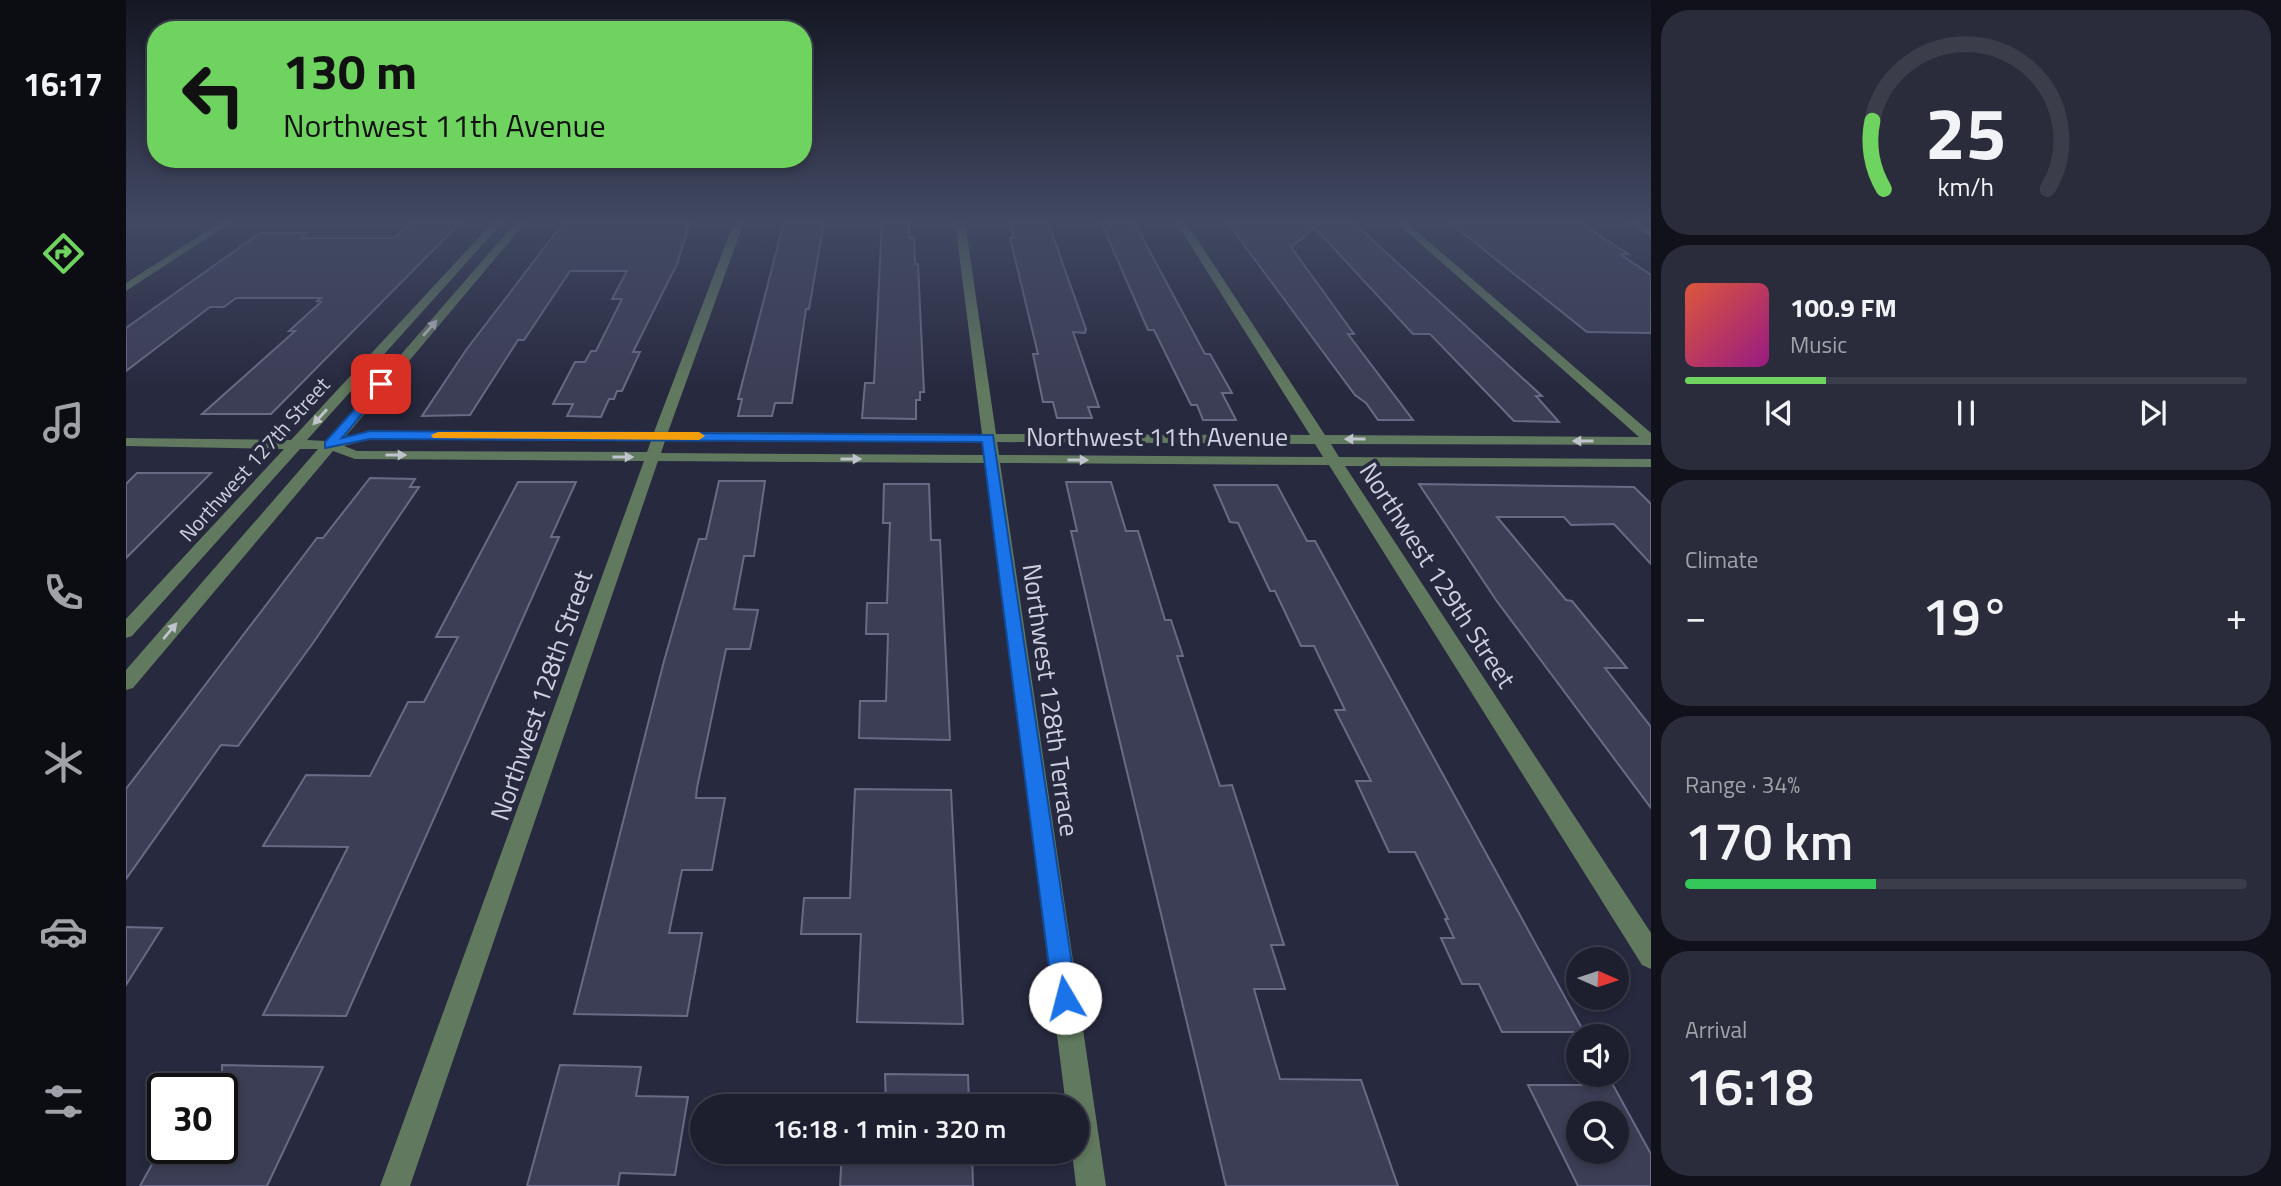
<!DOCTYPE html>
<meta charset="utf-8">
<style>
:root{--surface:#1d1f2f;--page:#2a2c3b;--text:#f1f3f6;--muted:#a0a2aa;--line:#3b3d4b;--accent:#6fd360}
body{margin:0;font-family:"Titillium Web",sans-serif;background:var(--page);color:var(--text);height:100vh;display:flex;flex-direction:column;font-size:26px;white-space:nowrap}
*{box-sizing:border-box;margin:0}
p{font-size:23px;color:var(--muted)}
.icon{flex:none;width:38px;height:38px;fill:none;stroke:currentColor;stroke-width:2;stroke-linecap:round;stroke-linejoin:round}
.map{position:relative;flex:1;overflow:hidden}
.panel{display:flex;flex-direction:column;gap:10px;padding:10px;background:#10111a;width:630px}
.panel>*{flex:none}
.hud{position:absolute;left:21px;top:21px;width:665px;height:147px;border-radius:28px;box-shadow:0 4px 10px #0003,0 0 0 2px var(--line);background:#6fd360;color:#111;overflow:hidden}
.needle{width:46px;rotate:93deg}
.controls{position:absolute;left:1440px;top:947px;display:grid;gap:14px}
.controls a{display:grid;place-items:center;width:63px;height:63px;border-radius:50%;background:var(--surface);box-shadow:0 4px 10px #0003,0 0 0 2px var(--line);font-size:35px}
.speed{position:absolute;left:21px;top:1073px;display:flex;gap:14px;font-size:35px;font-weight:700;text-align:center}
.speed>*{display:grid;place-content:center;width:91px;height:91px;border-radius:50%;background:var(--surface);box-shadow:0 4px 10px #0003,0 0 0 2px var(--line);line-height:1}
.speed .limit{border:4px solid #111;border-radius:10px;background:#fff;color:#111}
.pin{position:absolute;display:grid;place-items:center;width:60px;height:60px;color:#fff;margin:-30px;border-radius:14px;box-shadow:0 4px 10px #0006}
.me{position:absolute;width:77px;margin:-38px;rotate:352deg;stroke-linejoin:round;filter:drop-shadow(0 0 5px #0008)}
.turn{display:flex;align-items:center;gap:24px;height:147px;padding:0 21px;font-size:32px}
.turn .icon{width:91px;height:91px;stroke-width:2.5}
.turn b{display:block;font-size:49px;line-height:60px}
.big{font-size:52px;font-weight:600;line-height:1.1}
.panel .widget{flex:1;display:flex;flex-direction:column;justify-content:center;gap:10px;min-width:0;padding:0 24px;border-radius:28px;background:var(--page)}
.panel .dial{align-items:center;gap:0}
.dial svg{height:182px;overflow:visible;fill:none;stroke:var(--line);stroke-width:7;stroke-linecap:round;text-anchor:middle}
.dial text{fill:var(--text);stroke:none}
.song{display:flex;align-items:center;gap:21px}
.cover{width:84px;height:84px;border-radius:10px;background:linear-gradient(135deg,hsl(10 70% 55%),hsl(310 70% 35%))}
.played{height:7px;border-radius:4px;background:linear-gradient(90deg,var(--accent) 25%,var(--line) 25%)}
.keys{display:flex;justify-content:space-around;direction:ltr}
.heat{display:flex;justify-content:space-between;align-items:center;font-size:38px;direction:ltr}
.charge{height:10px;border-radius:5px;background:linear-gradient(90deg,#34c759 34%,var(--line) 0)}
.trip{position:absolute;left:564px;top:1094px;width:399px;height:70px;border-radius:35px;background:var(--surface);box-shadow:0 4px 10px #0003,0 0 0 2px var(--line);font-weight:600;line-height:70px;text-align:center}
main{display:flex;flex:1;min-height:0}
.tab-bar{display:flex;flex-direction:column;width:126px;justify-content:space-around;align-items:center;background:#0c0c13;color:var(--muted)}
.tab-bar .icon{width:49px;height:49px}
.tab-bar .active{color:var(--accent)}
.tab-bar b{font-size:32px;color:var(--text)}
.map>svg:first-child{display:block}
</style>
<main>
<nav class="tab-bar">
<b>16:17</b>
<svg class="icon active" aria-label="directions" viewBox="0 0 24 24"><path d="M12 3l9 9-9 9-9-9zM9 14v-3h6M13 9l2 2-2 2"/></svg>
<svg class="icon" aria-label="music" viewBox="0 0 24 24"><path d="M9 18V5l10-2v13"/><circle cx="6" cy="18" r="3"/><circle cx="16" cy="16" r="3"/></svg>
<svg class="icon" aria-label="phone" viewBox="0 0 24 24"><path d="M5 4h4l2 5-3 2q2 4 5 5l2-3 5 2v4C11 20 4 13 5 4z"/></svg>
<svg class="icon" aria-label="climate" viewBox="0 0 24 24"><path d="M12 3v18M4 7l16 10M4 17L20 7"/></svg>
<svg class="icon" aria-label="car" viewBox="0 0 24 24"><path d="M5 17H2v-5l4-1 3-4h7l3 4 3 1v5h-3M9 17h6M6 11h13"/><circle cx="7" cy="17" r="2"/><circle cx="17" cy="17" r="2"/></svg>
<svg class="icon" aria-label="filters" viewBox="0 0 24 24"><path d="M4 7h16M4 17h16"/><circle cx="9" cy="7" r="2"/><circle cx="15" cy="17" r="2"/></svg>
</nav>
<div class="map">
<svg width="1525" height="1186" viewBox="0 0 1525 1186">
<rect width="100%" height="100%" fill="#27293f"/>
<!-- building -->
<path fill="#3c3e56" stroke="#686b86" stroke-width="2" fill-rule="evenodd" d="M 286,222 L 335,222 L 145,414 L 76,414 L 169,331 L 163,331 L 195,302 L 191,301 L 195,298 L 110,298 L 98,307 L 84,307 L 0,371 L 0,328 L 134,233 L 181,233 L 175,238 L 268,238 Z
M 438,222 L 564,222 L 551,264 L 507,352 L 514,352 L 496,391 L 491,391 L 488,399 L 483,399 L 475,417 L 441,416 L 447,404 L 427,404 L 449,362 L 459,362 L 465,351 L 470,351 L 496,299 L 486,299 L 501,271 L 444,271 L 398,340 L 392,340 L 344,415 L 296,416 L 340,350 Z
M 658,222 L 698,222 L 683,309 L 680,309 L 666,403 L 649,403 L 646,416 L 612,416 L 616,399 L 612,399 Z
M 756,222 L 783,222 L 783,238 L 788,238 L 789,264 L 792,264 L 798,392 L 794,392 L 794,400 L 790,400 L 790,419 L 736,418 L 739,383 L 748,383 Z
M 884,222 L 922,222 L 960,329 L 959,333 L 947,332 L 973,407 L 962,407 L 966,418 L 931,418 L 927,402 L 917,402 L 907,354 L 912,354 L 884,238 L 888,238 Z
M 975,222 L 1008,222 L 1079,354 L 1084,354 L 1106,393 L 1096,393 L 1110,420 L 1077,420 L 1071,405 L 1065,405 L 1028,330 L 1022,330 Z
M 1101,222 L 1227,222 L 1416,396 L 1410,396 L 1433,422 L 1388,421 L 1304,334 L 1287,334 L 1189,228 L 1165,247 L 1228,334 L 1222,334 L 1287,420 L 1252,420 L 1240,403 L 1229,395 Z
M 1323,222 L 1453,222 L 1502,254 L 1494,254 L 1525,275 L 1525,333 L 1461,332 Z
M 11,473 L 85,473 L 0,558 L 0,484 Z
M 244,478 L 289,479 L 284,487 L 293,487 L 187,643 L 112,746 L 95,745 L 0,879 L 0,789 L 191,538 L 197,538 Z
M 593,481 L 639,481 L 628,556 L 618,556 L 608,609 L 632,610 L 624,649 L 600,649 L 571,788 L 570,798 L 599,798 L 586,870 L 556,870 L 543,933 L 576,933 L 561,1016 L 448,1014 L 538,661 L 573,539 L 580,539 Z
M 392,482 L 450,482 L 425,537 L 433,537 L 220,1016 L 137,1015 L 222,847 L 137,846 L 180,775 L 244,776 L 282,702 L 298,702 L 332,637 L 310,637 Z
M 940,482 L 985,482 L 1000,531 L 1012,531 L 1039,620 L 1045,620 L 1057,656 L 1051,656 L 1094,786 L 1106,785 L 1158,945 L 1145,945 L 1159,989 L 1128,989 L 1154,1079 L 1235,1080 L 1272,1186 L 1100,1186 L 981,688 L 945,531 L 951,531 Z
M 758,484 L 803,484 L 805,540 L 814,540 L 824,740 L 733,738 L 734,701 L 760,701 L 762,634 L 740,634 L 741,603 L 761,603 L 764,523 L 757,523 Z
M 1293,484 L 1508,487 L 1525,504 L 1525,564 L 1488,524 L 1445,525 L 1438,517 L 1371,517 L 1440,600 L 1446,601 L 1501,668 L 1479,668 L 1525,727 L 1525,808 L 1370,600 Z
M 1088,485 L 1151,485 L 1181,541 L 1189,541 L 1458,1032 L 1376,1032 L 1353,984 L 1336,984 L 1315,938 L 1328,938 L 1319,919 L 1322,919 L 1289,852 L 1263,852 L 1230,781 L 1245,781 L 1209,710 L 1219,710 L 1188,646 L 1175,646 L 1149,591 L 1144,591 L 1112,523 L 1104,522 Z
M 729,789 L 825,790 L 837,1024 L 731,1022 L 735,934 L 675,934 L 678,898 L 724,898 Z
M 0,927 L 36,928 L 0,985 Z
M 96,1065 L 197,1067 L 141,1186 L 14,1186 L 35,1148 L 96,1148 Z
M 434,1065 L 515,1067 L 510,1096 L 562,1097 L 549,1175 L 494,1173 L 492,1186 L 401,1186 Z
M 759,1074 L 842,1075 L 843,1106 L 717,1106 L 760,1105 Z
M 1402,1085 L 1487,1085 L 1525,1154 L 1525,1186 L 1452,1186 ZM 1452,1113 L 1491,1113 L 1491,1152 L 1452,1152 Z
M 716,1152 L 846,1152 L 847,1186 L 714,1186 Z"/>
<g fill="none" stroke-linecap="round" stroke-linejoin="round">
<!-- minor -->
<path fill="#61795e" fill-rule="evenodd" d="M 95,222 L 106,222 L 0,291 L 0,283 Z
M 367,222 L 377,222 L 181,440 L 200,441 L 390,222 L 400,222 L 219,437 L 244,431 L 528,432 L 608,222 L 618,222 L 542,432 L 856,434 L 829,222 L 839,222 L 870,434 L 1184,435 L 1050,222 L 1060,222 L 1199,435 L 1513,437 L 1270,222 L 1280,222 L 1525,433 L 1525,445 L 1205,444 L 1213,457 L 1525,459 L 1525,467 L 1219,466 L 1525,933 L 1525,969 L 1516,965 L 1203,465 L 874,463 L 980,1186 L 950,1186 L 946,1152 L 950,1152 L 950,1106 L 940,1106 L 859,463 L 532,461 L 284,1186 L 254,1186 L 518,461 L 229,459 L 207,451 L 7,688 L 0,690 L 0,670 L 192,449 L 174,449 L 6,636 L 0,638 L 0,619 L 158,449 L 0,446 L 0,438 L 165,440 ZM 244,439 L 525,441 L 521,452 L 231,451 L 218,446 ZM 539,441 L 857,442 L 858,455 L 535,453 ZM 871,442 L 1189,444 L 1197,457 L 873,455 Z
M 1500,222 L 1511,222 L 1525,230 L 1525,237 Z"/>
</g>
<!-- one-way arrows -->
<defs><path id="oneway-solid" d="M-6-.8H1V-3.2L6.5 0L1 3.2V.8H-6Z" transform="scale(1.75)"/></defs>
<g fill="#bec3cc">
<use href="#oneway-solid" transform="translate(304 328) rotate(-49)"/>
<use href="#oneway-solid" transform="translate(194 417) rotate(132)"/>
<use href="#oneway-solid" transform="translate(1229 439) rotate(-180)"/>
<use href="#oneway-solid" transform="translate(1457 441) rotate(-180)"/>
<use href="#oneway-solid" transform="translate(270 455)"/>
<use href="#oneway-solid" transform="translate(497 457)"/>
<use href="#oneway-solid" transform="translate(725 459)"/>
<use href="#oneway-solid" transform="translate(952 460)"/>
<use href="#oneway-solid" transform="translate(44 631) rotate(-50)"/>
</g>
<!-- sky -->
<linearGradient id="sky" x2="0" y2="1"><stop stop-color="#151723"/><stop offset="0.57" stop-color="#414963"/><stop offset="1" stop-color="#414963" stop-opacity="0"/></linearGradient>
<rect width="1525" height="388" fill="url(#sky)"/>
<!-- route -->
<path fill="#1a73e8" stroke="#114b97" stroke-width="2" d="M 255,380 L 261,384 L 216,438 L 244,431 L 867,435 L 951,998 L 947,1006 L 939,1010 L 930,1006 L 927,998 L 856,442 L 244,439 L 199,448 L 199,442 Z"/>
<!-- slow -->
<path fill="#f59e0b" d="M 312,432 L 573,432 L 579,436 L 573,440 L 307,438 L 305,435 Z"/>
<g text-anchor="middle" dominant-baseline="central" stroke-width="7" stroke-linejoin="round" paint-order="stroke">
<!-- far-street labels -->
<g font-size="21" fill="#ced0df" stroke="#27293f">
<text transform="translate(128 459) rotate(-48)">Northwest 127th Street</text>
</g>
<!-- street labels -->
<g font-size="26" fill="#ced0df" stroke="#27293f">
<text x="1031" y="436">Northwest 11th Avenue</text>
<text transform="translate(1312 575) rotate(57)">Northwest 129th Street</text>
<text transform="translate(415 695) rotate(-71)">Northwest 128th Street</text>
<text transform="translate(925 700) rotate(82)">Northwest 128th Terrace</text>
</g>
</g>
</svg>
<div class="controls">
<a><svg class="needle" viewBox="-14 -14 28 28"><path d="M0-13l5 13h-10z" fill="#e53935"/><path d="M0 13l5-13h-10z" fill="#a0a2aa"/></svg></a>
<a><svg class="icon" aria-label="sound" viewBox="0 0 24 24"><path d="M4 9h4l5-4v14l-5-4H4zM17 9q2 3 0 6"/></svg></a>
<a><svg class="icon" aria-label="search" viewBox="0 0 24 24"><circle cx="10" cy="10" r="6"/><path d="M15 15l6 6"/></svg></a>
</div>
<div class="speed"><div class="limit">30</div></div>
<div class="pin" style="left:255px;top:384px;background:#d93025"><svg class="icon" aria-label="arrive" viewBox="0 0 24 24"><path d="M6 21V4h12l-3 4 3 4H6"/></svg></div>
<svg class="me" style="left:939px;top:998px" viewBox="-20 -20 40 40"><circle r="19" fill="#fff"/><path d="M0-13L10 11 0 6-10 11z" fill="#1a73e8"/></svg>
<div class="trip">16:18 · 1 min · 320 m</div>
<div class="hud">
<div class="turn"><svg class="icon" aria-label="left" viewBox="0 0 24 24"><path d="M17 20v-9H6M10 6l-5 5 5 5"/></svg><div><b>130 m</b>Northwest 11th Avenue</div></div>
</div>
</div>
<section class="panel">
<div class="widget dial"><svg viewBox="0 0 100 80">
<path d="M14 69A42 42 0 1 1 86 69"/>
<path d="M14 69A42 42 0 0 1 9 39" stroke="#6fd360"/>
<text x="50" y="56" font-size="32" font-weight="700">25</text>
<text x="50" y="72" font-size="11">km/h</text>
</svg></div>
<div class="widget">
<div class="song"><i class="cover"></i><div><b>100.9 FM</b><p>Music</p></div></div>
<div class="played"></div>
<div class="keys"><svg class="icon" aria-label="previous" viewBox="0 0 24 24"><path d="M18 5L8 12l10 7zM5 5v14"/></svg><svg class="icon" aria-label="pause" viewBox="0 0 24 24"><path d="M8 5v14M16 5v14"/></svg><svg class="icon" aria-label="next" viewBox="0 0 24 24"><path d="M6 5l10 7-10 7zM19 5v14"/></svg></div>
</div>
<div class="widget"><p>Climate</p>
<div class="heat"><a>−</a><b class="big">19°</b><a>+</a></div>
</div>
<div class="widget"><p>Range · 34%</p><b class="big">170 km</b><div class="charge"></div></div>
<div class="widget"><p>Arrival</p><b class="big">16:18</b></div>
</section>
</main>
